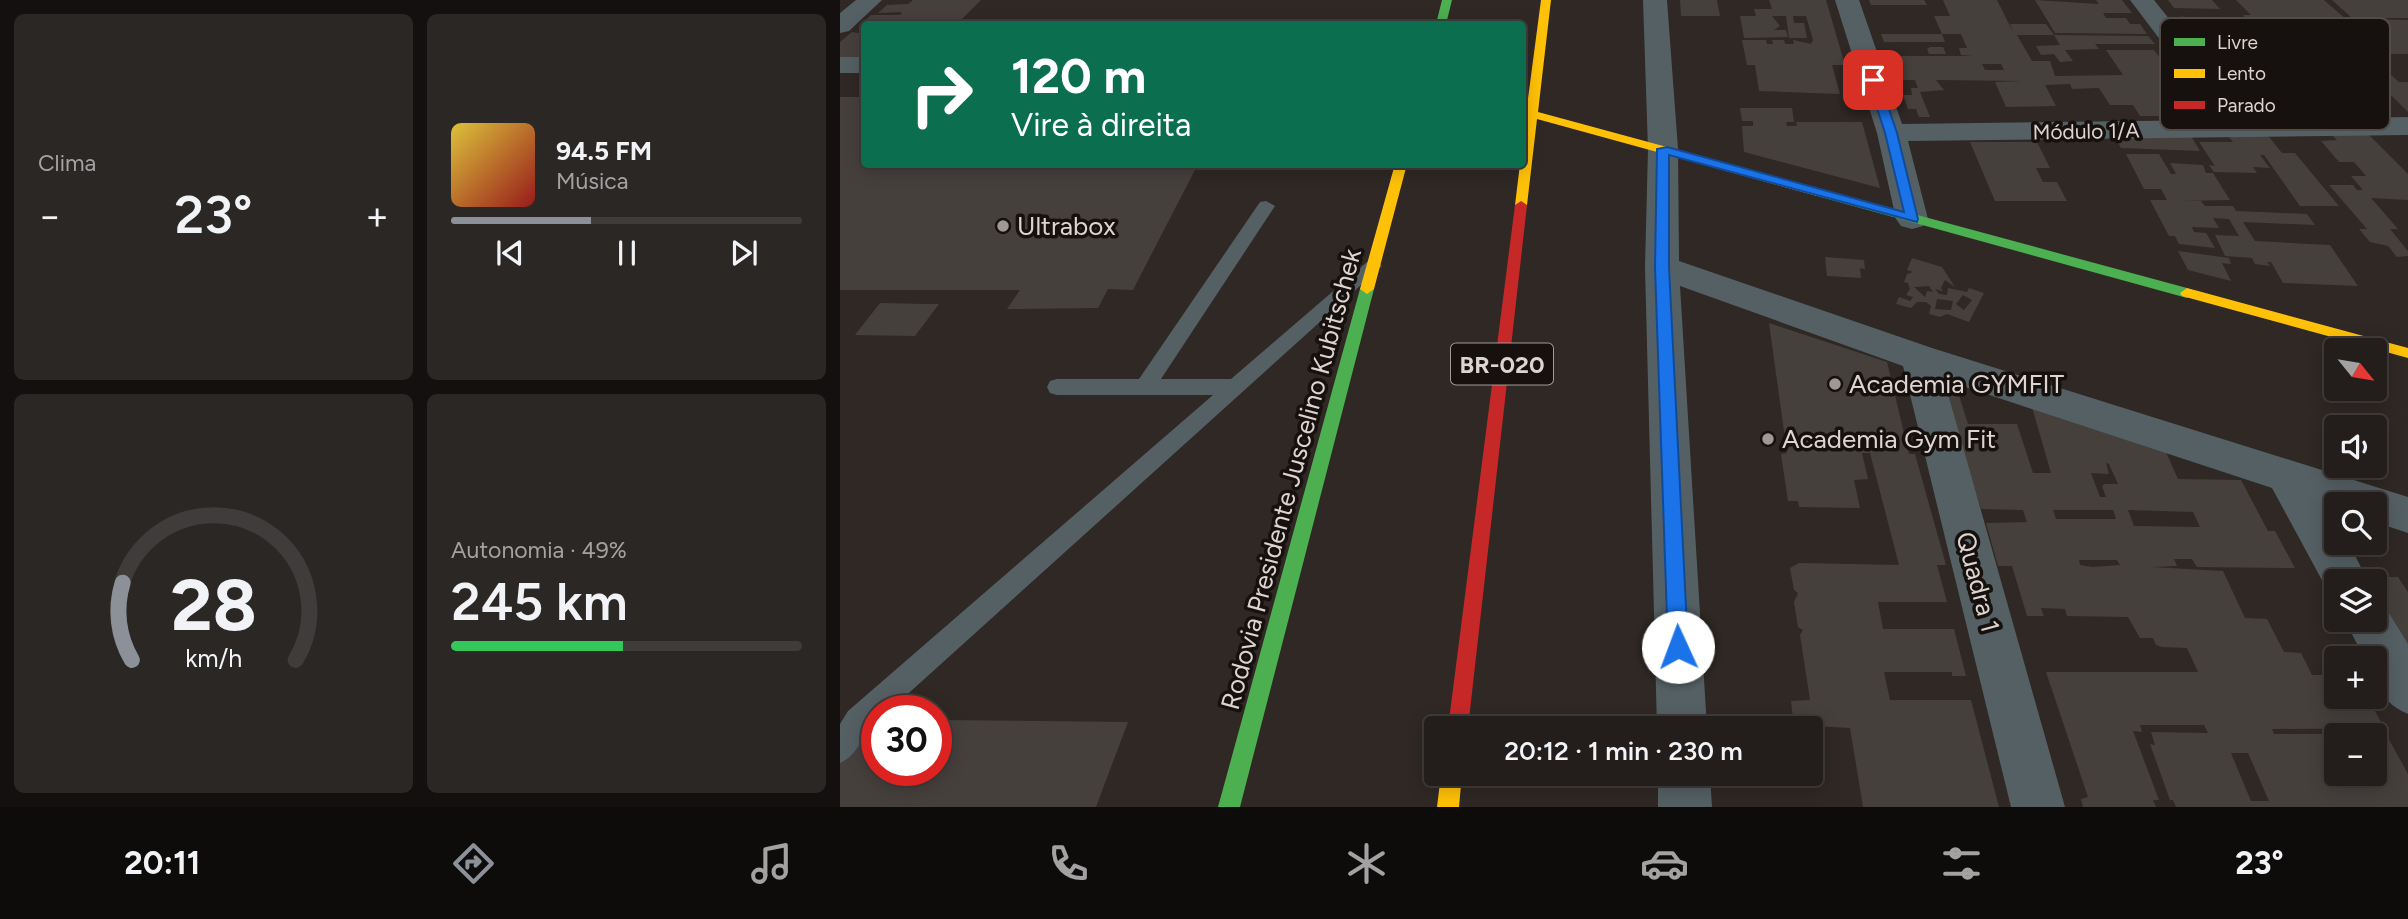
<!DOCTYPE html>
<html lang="pt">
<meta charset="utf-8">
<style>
:root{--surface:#231e1c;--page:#2b2725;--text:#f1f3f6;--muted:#a3a2a3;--line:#403c3b;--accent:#8c9099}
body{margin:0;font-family:Figtree,sans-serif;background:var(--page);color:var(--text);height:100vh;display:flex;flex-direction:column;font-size:26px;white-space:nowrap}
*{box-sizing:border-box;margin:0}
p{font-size:23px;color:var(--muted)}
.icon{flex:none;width:38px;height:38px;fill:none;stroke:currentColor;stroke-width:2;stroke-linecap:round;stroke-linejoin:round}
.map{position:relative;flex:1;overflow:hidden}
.panel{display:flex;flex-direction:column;gap:14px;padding:14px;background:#13100f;width:840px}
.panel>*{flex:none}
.guide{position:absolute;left:21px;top:21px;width:665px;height:147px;border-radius:7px;box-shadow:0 4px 18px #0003,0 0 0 2px var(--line);background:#0b6e4f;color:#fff;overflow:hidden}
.needle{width:46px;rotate:120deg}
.fabs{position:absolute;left:1484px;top:338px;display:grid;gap:14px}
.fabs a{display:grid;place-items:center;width:63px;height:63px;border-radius:7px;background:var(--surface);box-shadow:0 4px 18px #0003,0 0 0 2px var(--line);font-size:35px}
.speed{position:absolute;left:21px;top:695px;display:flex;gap:14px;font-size:35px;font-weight:700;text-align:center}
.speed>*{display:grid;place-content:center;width:91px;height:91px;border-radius:50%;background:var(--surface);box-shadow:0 4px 18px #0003,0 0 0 2px var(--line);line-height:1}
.speed .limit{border:10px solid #d22;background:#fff;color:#111}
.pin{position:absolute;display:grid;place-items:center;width:60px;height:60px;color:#fff;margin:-30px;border-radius:14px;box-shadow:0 4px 10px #0006}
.me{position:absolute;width:77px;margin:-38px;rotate:358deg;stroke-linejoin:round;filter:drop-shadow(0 0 5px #0008)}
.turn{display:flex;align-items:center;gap:24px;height:147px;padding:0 35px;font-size:32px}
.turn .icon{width:91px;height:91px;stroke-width:2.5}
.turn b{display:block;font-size:49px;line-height:60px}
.big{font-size:52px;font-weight:600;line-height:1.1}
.panel .tile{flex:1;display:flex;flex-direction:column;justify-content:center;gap:10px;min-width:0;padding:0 24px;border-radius:10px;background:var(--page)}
.panel .dial{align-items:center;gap:0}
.dial svg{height:182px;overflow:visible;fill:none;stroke:var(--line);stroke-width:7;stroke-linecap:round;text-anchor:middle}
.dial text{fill:var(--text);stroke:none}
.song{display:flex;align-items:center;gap:21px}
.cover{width:84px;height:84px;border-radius:10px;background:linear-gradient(135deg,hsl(50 70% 55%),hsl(0 70% 35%))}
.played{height:7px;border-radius:4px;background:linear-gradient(90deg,var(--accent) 40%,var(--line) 40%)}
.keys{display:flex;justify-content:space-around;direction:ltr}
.heat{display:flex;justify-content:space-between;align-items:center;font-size:38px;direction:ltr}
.charge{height:10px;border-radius:5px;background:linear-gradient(90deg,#34c759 49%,var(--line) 0)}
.panel .tiles{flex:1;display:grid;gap:14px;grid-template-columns:repeat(2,1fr)}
.trip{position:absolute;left:584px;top:716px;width:399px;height:70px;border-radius:7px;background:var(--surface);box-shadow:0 4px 18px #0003,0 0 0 2px var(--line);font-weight:600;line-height:70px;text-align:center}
.tab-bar{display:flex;height:112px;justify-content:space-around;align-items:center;background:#0e0c0b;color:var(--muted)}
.tab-bar .icon{width:49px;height:49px}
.tab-bar .on{color:var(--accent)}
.tab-bar b{font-size:32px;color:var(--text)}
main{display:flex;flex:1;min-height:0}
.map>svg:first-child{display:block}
</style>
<main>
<section class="panel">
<div class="tiles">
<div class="tile"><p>Clima</p>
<div class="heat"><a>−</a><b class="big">23°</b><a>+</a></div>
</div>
<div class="tile">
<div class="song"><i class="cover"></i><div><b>94.5 FM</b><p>Música</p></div></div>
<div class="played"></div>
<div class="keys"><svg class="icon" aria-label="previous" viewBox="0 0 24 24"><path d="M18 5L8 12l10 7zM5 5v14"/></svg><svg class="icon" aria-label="pause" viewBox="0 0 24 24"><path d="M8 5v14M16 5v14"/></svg><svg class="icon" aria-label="next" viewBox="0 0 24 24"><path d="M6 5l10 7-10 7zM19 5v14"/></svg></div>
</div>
<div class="tile dial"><svg viewBox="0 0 100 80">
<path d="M14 69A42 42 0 1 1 86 69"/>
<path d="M14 69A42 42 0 0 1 10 35" stroke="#8c9099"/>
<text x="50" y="56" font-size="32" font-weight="700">28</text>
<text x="50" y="72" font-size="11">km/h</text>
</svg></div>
<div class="tile"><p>Autonomia · 49%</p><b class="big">245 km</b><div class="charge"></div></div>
</div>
</section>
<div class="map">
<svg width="1568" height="807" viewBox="0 0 1568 807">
<rect width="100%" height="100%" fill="#2f2825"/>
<!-- building -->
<path fill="#46403d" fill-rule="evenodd" d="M 73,0 L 141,0 L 117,24 L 21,24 L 31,15 L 60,15 L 62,12 L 38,13 L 47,5 L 68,4 Z
M 840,0 L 877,0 L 880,16 L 841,16 Z
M 929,0 L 986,0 L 1005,65 L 992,65 L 1000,94 L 919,91 L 915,65 L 907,65 L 902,40 L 926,40 L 927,44 L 933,44 L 932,40 L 944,40 L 945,44 L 954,44 L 953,40 L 971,44 L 973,40 L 966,16 L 953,16 L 954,23 L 964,23 L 967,38 L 949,38 L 946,16 L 932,16 L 940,26 L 934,30 L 946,30 L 948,37 L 904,38 L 900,16 L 916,16 L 914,9 L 932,9 Z
M 1029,0 L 1084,0 L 1087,5 L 1031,5 Z
M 1103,0 L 1157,0 L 1173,32 L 1170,24 L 1206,24 L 1214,35 L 1177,35 L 1192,61 L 1210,61 L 1215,76 L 1283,75 L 1266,50 L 1314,50 L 1333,75 L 1340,75 L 1371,116 L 1300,116 L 1293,105 L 1270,105 L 1259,88 L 1232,89 L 1230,84 L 1205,85 L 1203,81 L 1216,106 L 1166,107 L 1155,82 L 1183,81 L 1096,80 L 1104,90 L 1080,92 L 1090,117 L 1079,117 L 1076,109 L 1068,109 L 1063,95 L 1072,95 L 1071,88 L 1078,88 L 1075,80 L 1058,80 L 1049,56 L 1133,56 L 1121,55 L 1119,48 L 1127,48 L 1121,34 L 1102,34 L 1094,16 L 1110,16 ZM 1142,64 L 1161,64 L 1164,70 L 1145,70 Z
M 1195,0 L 1259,4 L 1256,0 L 1282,0 L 1292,13 L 1263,13 L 1266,18 L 1286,18 L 1290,24 L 1300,24 L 1307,34 L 1215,33 Z
M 1328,0 L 1372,0 L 1380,9 L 1334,8 Z
M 1396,0 L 1484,0 L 1507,20 L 1473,20 L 1485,31 L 1461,34 L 1490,59 L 1439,59 L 1442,62 L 1426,62 L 1423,59 L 1398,59 L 1380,38 L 1450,38 L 1447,34 L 1429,34 L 1418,22 L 1409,22 L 1403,15 L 1411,15 Z
M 1492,0 L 1568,0 L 1568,18 L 1512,18 Z
M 1341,16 L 1350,19 L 1403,20 L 1417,29 L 1396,27 L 1403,34 L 1389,32 L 1356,34 Z
M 1528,19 L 1568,20 L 1568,54 L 1510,54 L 1492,35 L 1546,35 Z
M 12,32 L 24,34 L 24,63 L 0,62 L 0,42 Z
M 1041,34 L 1102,34 L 1105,42 L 1044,42 Z
M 1214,35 L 1308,36 L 1315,44 L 1255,44 L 1259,49 L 1225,50 L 1233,61 L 1220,62 L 1214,54 L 1201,55 L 1196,46 L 1220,45 Z
M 1090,47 L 1103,47 L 1106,54 L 1089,54 L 1087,49 Z
M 1551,75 L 1559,82 L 1568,82 L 1568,112 L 1552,96 L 1522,96 L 1531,106 L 1492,105 L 1466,76 Z
M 0,97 L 24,97 L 24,164 L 358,164 L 293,290 L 268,289 L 258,308 L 167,309 L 180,290 L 0,290 Z
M 900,108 L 952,108 L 954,122 L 946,122 L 947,126 L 957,126 L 956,122 L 1022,122 L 1040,188 L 904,152 L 902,126 L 913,126 L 913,121 L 902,121 Z
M 1489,132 L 1526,132 L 1568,174 L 1568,200 L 1531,198 L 1558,229 L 1550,229 L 1568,251 L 1568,256 L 1557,257 L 1548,246 L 1530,242 L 1519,229 L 1527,229 L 1489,185 L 1513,185 L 1517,190 L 1523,190 L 1511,176 L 1526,176 L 1514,162 L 1499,162 L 1481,141 L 1497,140 Z
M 1403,133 L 1426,133 L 1442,153 L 1455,153 L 1499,206 L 1460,206 L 1424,155 L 1420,155 L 1430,168 L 1413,167 L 1417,173 L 1374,172 L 1369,165 L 1375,166 L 1359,142 L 1393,142 L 1389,137 L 1406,137 Z
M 1274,135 L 1351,136 L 1360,151 L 1281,148 Z
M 1130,142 L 1197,142 L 1210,168 L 1196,168 L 1203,182 L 1217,182 L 1227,201 L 1155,201 Z
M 1286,154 L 1319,154 L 1331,174 L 1336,174 L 1330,163 L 1363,165 L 1366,173 L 1373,173 L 1390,200 L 1341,201 L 1361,201 L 1365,206 L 1393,206 L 1396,211 L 1467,214 L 1475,225 L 1403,222 L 1415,241 L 1490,245 L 1518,286 L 1443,283 L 1431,262 L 1427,262 L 1430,266 L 1415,264 L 1412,258 L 1385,256 L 1375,235 L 1399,236 L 1389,219 L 1373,218 L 1379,228 L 1352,227 L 1354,232 L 1366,233 L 1375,248 L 1339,244 L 1335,236 L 1329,236 L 1310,200 L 1327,200 L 1321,189 L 1304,189 Z
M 1338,251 L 1389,258 L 1391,264 L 1382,263 L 1391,281 L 1348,270 Z
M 985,257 L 1024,260 L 1025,269 L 1020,268 L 1021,278 L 987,276 Z
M 1072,258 L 1102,267 L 1115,287 L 1105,280 L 1101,288 L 1103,291 L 1095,289 L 1099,294 L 1107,295 L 1108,288 L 1127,292 L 1129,288 L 1144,293 L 1129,322 L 1107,314 L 1100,317 L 1089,314 L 1091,306 L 1086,302 L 1077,302 L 1071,308 L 1056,304 L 1059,297 L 1070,301 L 1073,297 L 1066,295 L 1070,289 L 1068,283 L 1064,282 L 1067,274 L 1073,272 L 1067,270 ZM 1089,286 L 1093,292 L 1087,291 L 1085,297 L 1074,287 ZM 1123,295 L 1132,300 L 1124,310 L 1116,304 ZM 1097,299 L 1113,301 L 1111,310 L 1095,309 Z
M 40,303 L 85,304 L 99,304 L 75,336 L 15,335 Z
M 929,323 L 1047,362 L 1069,454 L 1075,454 L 1106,565 L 1097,565 L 1107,602 L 1038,602 L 1043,629 L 1114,629 L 1126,676 L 1112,676 L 1112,672 L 1044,672 L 1050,700 L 1131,700 L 1159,807 L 1023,807 L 1010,728 L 973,726 L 977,753 L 971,753 L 971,728 L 954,728 L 951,701 L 970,700 L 960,635 L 963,630 L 958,627 L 954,602 L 958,593 L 954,590 L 950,568 L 959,563 L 1059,565 L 1030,453 L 1022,453 L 1028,479 L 1014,480 L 1020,508 L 959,507 L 958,501 L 948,501 L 941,454 L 947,453 Z
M 1101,388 L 1117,389 L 1128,424 L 1177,424 L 1193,473 L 1211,473 L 1192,407 L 1325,450 L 1338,479 L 1401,480 L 1428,531 L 1435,531 L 1455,568 L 1357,567 L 1352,559 L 1334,559 L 1337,566 L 1312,567 L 1383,571 L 1405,618 L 1427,619 L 1444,652 L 1461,653 L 1472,675 L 1496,675 L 1496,696 L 1527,696 L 1544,728 L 1432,729 L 1434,734 L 1496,734 L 1496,774 L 1535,774 L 1535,734 L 1546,734 L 1568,774 L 1568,807 L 1336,807 L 1333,800 L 1330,800 L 1310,744 L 1315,745 L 1311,732 L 1368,733 L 1364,725 L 1300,725 L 1302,732 L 1293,731 L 1319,800 L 1313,800 L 1316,807 L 1243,807 L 1241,799 L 1248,797 L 1206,672 L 1358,672 L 1347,648 L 1322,647 L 1316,645 L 1313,638 L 1300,638 L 1288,617 L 1227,616 L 1225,609 L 1201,608 L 1204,616 L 1187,616 L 1172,566 L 1158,566 L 1146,523 L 1187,522 L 1183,510 L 1141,509 ZM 1266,463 L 1269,464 L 1278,484 L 1265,484 L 1262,486 L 1266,497 L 1260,497 L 1251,473 L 1269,474 ZM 1213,510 L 1273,510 L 1276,519 L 1216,519 ZM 1288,510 L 1353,512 L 1360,527 L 1294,526 ZM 1239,560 L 1277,560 L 1280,565 L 1252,567 L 1240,565 ZM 1391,753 L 1408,753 L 1429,801 L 1411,801 Z
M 1528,577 L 1558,577 L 1568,592 L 1568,654 L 1535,597 L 1535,581 Z
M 37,719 L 37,770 L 96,770 L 96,720 L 288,722 L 256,807 L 0,807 L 0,758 Z"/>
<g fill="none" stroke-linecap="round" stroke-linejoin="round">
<!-- lane -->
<path fill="#556064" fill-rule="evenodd" d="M 426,201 L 435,206 L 321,379 L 391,379 L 527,262 L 539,262 L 542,266 L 50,710 L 37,710 L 37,722 C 23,735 17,756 0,763 L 0,724 L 8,711 L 373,395 L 217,395 L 210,393 L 207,387 L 210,381 L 217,379 L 299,379 L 420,202 Z"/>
<!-- street -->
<path fill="#556064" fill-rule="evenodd" d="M 16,0 L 42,0 L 9,31 L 0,33 L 0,13 Z
M 803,0 L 827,0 L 838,149 L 839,261 L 1092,348 L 1568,497 L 1568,533 L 1535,522 L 1535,504 L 1496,504 L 1496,509 L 1486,506 L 1496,523 L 1496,542 L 1508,542 L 1528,581 L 1496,581 L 1496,598 L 1490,595 L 1432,488 L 1104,380 L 1225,807 L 1171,807 L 1063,366 L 840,286 L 867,728 L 817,728 L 805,267 L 808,149 Z
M 995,0 L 1019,0 L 1062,124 L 1381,120 L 1290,0 L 1314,0 L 1410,120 L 1568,117 L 1568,135 L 1068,141 L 1088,219 L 1083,226 L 1072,229 L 1061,226 L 1056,219 L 1037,133 Z
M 0,57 L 24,57 L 24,73 L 0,73 Z
M 1535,601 L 1544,605 L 1568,644 L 1568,714 C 1542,703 1535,685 1535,658 L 1524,658 L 1505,620 L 1535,620 Z
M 818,774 L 870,774 L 872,807 L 818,807 Z"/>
<!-- fast -->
<path fill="#4caf50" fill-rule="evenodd" d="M 602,0 L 612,0 L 606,24 L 596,24 Z
M 981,189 L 1347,288 L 1354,293 L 1347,298 L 977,196 L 975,193 Z
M 527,284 L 534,289 L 400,807 L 378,807 L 520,289 Z"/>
<!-- slow -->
<path fill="#ffc107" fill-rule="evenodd" d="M 701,0 L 711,0 L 698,112 L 985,190 L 985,196 L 977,196 L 697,119 L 687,205 L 686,208 L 676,208 L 675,205 L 680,164 L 682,164 L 682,144 Z
M 555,164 L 567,164 L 534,289 L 527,294 L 520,289 Z
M 1347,288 L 1568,348 L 1568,358 L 1342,296 L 1340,293 Z
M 601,774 L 622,774 L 619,807 L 597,807 Z"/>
<!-- jam -->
<path fill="#c62828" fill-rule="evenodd" d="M 681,201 L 687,205 L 628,728 L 608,728 L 675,205 Z"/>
</g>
<!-- route -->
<path fill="#1a73e8" stroke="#114b97" stroke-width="2" d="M 1033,76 L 1039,80 L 1057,133 L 1078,219 L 1077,222 L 829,155 L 829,267 L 848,647 L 845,653 L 838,656 L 831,653 L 828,647 L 815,267 L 817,149 L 827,147 L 1064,212 L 1045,133 L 1028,80 Z"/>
<!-- markers -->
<g fill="#a09895" stroke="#16110e" stroke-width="2.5">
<circle cx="163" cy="226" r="7"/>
<circle cx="995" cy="384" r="7"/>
<circle cx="928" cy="439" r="7"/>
</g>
<g text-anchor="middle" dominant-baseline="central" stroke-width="7" stroke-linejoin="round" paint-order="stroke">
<!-- far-street labels -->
<g font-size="21" fill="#ddd4d1" stroke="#16110e">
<text transform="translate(1246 131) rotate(-1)">Módulo 1/A</text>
</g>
<!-- shield labels -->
<rect fill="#16110e" stroke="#a19a96" stroke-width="2" x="611" y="343.5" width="102" height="41" rx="5"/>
<g font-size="24" font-weight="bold" fill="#ddd4d1">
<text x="662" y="364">BR-020</text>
</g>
<!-- poi labels -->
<g font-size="26" fill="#ddd4d1" stroke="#16110e" text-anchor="start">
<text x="177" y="226">Ultrabox</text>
<text x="1009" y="384">Academia GYMFIT</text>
<text x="942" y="439">Academia Gym Fit</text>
</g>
<!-- street labels -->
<g font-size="26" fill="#ddd4d1" stroke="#16110e">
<text transform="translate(451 479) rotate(-75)">Rodovia Presidente Juscelino Kubitschek</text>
<text transform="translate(1138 582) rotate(75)">Quadra 1</text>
</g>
</g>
<!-- legend -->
<rect x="1320" y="18" width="230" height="112" rx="10" fill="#16110e" stroke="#524c48" stroke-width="2"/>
<rect x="1334" y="38" width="31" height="8" fill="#4caf50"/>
<rect x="1334" y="69" width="31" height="9" fill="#ffc107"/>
<rect x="1334" y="101" width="31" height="8" fill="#c62828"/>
<g font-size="19" fill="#ddd4d1">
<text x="1377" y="49">Livre</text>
<text x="1377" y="80">Lento</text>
<text x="1377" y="112">Parado</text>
</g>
</svg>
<div class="fabs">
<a><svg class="needle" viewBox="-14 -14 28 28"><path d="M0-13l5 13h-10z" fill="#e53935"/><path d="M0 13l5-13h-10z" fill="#a3a2a3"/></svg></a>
<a><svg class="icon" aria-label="sound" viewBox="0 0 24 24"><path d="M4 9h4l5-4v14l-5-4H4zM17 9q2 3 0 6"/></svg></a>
<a><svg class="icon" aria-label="search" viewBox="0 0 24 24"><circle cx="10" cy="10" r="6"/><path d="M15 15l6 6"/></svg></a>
<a><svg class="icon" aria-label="layers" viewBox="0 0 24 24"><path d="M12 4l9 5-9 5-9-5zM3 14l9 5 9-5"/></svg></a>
<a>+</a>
<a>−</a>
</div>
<div class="speed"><div class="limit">30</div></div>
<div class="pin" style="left:1033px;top:80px;background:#d93025"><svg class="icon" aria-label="arrive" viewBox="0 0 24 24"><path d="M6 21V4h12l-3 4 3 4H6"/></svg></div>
<svg class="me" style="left:838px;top:647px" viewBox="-20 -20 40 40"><circle r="19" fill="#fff"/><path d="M0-13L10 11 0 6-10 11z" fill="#1a73e8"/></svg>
<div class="trip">20:12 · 1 min · 230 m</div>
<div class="guide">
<div class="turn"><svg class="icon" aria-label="right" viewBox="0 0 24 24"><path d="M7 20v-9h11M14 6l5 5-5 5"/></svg><div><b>120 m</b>Vire à direita</div></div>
</div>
</div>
</main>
<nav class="tab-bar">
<b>20:11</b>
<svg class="icon on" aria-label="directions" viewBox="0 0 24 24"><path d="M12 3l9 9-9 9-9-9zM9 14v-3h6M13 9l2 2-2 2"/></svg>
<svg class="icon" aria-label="music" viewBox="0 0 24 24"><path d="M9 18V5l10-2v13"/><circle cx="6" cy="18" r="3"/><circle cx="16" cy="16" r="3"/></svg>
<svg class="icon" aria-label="phone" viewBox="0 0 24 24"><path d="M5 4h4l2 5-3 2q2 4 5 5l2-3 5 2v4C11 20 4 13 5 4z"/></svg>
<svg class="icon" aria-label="climate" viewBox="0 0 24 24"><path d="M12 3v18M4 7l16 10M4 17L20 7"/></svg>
<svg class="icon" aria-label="car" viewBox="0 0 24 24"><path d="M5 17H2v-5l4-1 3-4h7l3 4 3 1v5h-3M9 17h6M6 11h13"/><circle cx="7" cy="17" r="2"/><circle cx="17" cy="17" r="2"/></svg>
<svg class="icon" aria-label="filters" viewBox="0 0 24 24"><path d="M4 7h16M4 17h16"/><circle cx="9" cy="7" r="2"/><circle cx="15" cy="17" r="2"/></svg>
<b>23°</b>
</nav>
